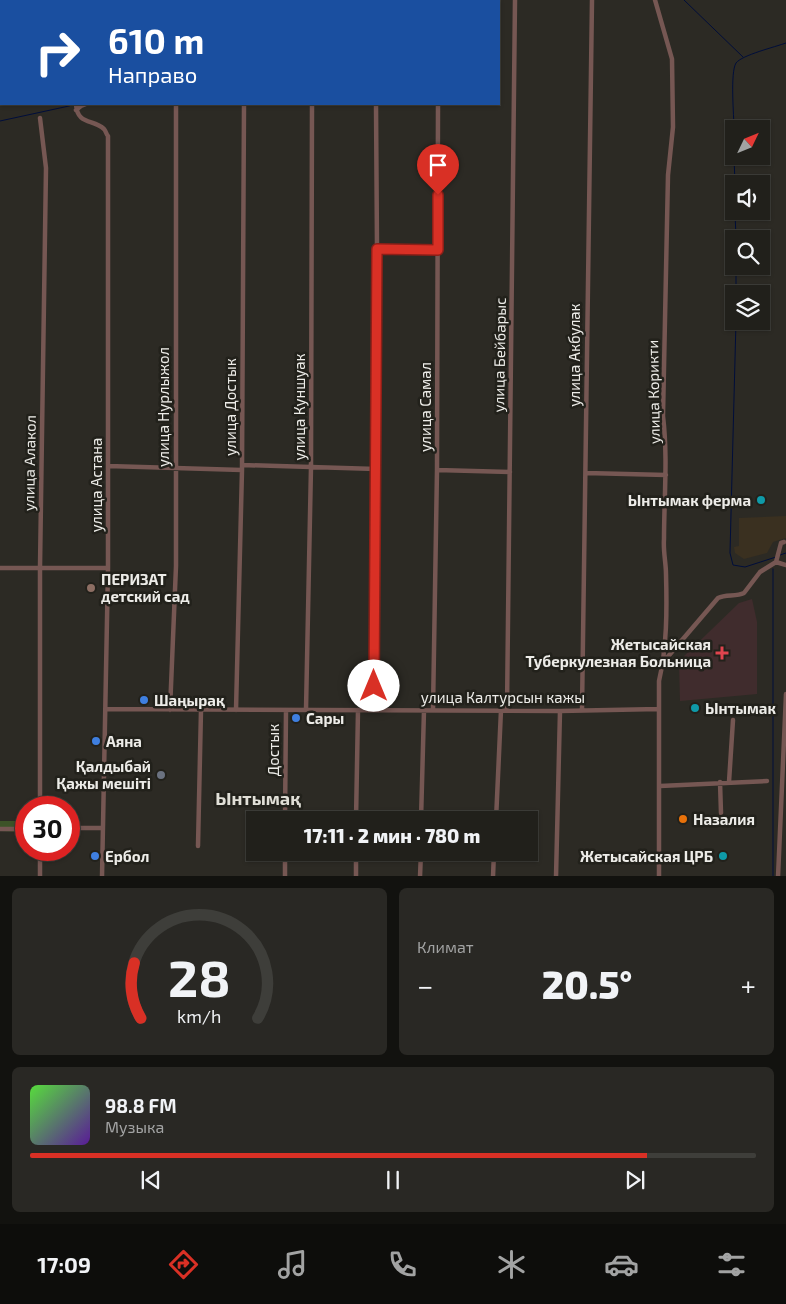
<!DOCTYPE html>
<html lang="ru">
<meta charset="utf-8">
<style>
:root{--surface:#21201b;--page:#292824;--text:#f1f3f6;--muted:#a2a3a3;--line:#3e3e3a;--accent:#d93025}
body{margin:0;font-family:"Exo 2",sans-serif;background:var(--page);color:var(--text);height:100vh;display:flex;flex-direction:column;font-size:19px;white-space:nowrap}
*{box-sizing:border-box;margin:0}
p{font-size:16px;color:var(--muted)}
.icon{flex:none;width:28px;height:28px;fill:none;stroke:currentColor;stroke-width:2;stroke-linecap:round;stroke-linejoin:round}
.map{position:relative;height:876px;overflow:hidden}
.drawer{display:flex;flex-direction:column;gap:12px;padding:12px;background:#12120f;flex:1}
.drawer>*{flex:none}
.guide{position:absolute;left:0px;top:0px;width:500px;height:105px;box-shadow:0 1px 4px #0004,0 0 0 1px var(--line);background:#1a4fa0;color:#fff;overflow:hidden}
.needle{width:32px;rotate:47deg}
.fabs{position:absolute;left:725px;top:120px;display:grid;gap:10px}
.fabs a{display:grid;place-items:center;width:45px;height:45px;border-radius:0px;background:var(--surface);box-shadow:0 1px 4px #0004,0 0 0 1px var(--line);font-size:25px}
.speed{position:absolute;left:15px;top:796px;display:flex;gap:10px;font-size:25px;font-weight:700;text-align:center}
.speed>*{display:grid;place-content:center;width:65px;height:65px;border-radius:50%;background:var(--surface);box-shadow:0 1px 4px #0004,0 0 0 1px var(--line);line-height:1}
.speed .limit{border:8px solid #d22;background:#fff;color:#111}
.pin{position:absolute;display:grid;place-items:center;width:42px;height:42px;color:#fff;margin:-51px -21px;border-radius:50% 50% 50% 0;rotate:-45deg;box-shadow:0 0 5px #0007}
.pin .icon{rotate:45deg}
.me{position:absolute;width:55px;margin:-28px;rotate:0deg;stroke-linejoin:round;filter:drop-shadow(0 0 4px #0008)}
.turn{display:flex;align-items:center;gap:18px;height:105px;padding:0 25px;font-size:22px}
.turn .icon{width:65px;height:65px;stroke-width:2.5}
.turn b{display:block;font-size:35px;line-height:42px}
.big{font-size:38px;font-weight:800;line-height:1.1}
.drawer .card{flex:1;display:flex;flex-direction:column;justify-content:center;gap:8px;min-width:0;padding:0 18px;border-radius:8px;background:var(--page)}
.drawer .dial{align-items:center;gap:0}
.dial svg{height:130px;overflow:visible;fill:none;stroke:var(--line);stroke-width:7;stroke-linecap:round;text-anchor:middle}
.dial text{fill:var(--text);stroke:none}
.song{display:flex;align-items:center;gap:15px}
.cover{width:60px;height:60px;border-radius:8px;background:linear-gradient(135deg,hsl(110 70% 55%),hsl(270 70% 35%))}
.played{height:5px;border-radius:2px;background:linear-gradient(90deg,var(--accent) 85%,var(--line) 85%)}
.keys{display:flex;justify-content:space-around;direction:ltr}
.heat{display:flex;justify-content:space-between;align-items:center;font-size:28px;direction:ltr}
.drawer .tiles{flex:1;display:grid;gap:12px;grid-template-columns:1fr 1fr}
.card:last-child{grid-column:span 2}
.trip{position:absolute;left:246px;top:811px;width:292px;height:50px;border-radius:0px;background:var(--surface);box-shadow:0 1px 4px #0004,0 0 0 1px var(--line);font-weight:800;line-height:50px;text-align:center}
.tabs{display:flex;height:80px;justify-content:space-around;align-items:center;background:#0d0d0b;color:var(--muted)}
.tabs .icon{width:35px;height:35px}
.tabs .active{color:var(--accent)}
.tabs b{font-size:22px;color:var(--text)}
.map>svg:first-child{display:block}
</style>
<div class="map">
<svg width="786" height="877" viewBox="0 0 786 877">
<rect width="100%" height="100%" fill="#2c2a24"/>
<!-- industrial -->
<path fill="#3a3020" d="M 786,516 L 786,538 L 773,542 L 767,553 L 744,559 L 735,553 L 734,547 L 739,546 L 739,518 Z"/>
<!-- medical -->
<path fill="#402c2d" d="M 752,599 L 757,622 L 757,694 L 680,701 L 679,661 L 739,603 Z"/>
<!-- green -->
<path fill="#3d5328" d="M 0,821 L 26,821 L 26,832 L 0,831 Z"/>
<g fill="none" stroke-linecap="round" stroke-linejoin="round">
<!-- stream -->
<path stroke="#000e3b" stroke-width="1" d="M 69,0 L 69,1
M 684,0 L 743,57
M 387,1 L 390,0
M 0,121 L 69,106 L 75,104
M 734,129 C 734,116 730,73 736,63 C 742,55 775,47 786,43
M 734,156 L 735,184
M 735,211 L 736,239
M 736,266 L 736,294
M 736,321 L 730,553 L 733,565 L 745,567 L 776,557
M 780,555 L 786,553
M 773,569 L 773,877"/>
<!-- minor -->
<path stroke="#765753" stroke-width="4.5" d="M 75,0 L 75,1
M 438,0 L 438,1
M 655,0 L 672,59 L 673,127 L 668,175 L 663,416 C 668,458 664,498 664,539 C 663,551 666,563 666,574 C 667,610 667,647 659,681 L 659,877
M 400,1 L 404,0
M 76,104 C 77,125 93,119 104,129 C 106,131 106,134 108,136 L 108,568 L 102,877
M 76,110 L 81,106 L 86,104
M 40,118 L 46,168 L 40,567 L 40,808
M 377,249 L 439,250
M 242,465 L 376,469
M 108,466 L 242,470
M 437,470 L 510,472
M 586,473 L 666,475
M 776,562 L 786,565
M 0,568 L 108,568
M 665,660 L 718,598 C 726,594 736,597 744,593 L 760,572 L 776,562 L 781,543 L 784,542
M 106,709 L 560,711 L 659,709
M 507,709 L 515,0
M 170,710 L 176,566 L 176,104
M 236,710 L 242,470 L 244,104
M 306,710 L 311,467 L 312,104
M 375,710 L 377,249 L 376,104
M 433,710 L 437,470 L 438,104
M 582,710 L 592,0
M 720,782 L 721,813
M 729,782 L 733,720
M 660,786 L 767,781
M 285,820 L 286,710
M 356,820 L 358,710
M 421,820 L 424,710
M 496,820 L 501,710
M 69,828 L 103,828
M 0,829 L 26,829
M 198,846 L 201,710
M 40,877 L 40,850
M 285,877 L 285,852
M 356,877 L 356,852
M 420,877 L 421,852
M 493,877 L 494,852
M 556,877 L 560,711
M 778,877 L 786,694"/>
</g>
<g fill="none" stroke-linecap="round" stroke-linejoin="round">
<!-- route casing -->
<g stroke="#8d1f18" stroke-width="12">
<path id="route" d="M 374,686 L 377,249 L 438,250 L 438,195"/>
</g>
<!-- route -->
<use href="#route" stroke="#d93025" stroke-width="9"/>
</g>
<!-- markers -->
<g fill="#0f9aa8" stroke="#22211b" stroke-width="2">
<circle cx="761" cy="500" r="5"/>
<circle cx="695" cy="708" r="5"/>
<circle cx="723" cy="856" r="5"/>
</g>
<circle fill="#8d6e63" stroke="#22211b" stroke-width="2" cx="91" cy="588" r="5"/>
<path fill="#e0444e" stroke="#22211b" stroke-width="2" d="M719.5 645.5h5v5h5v5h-5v5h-5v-5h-5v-5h5z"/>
<g fill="#3f7fe0" stroke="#22211b" stroke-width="2">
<circle cx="144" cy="700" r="5"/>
<circle cx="296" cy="718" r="5"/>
<circle cx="96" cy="741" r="5"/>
<circle cx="95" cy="856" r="5"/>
</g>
<circle fill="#6b7280" stroke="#22211b" stroke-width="2" cx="161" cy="775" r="5"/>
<circle fill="#e8710a" stroke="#22211b" stroke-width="2" cx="683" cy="819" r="5"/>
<g text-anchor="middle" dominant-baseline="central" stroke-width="5" stroke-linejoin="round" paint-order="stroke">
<!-- street labels -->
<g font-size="15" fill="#edece8" stroke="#22211b">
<text transform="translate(499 355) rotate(-89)">улица Бейбарыс</text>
<text transform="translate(574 355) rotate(-90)">улица Акбулак</text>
<text transform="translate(653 392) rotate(-91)">улица Корикти</text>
<text transform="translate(163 407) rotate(-90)">улица Нурлыжол</text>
<text transform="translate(230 407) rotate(-90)">улица Достык</text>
<text transform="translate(299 407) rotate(-90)">улица Куншуак</text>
<text transform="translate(425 407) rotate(-90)">улица Самал</text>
<text transform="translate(29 463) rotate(-89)">улица Алакол</text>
<text transform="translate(96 485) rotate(-90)">улица Астана</text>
<text x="503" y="697">улица Калтурсын кажы</text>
<text transform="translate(273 750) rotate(-90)">Достык</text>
</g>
<!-- poi labels -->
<g font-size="15" font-weight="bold" fill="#edece8" stroke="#22211b" text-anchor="start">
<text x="751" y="500" text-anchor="end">Ынтымак ферма</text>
<text x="101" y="579">ПЕРИЗАТ<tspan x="101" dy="17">детский сад</tspan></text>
<text x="711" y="644" text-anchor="end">Жетысайская<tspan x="711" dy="17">Туберкулезная Больница</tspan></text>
<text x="154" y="700">Шаңырақ</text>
<text x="705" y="708">Ынтымак</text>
<text x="306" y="718">Сары</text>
<text x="106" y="741">Аяна</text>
<text x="151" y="766" text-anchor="end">Қалдыбай<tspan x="151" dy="17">Қажы мешіті</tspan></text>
<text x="693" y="819">Назалия</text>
<text x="105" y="856">Ербол</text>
<text x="713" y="856" text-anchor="end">Жетысайская ЦРБ</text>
</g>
<!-- quarter labels -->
<g font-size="18" font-weight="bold" fill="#e1dfd7" stroke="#22211b">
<text x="258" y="798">Ынтымақ</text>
</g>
</g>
</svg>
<div class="fabs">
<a><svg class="needle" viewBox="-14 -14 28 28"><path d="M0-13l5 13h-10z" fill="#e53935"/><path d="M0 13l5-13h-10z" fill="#a2a3a3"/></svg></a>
<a><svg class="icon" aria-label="sound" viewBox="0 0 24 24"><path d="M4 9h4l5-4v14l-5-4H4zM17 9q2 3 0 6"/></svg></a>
<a><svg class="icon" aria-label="search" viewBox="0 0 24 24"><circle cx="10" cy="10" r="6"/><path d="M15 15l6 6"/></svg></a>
<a><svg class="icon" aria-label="layers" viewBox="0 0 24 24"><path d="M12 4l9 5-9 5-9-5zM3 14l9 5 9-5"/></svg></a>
</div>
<div class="speed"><div class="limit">30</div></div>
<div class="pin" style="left:438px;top:195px;background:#d93025"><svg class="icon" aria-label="arrive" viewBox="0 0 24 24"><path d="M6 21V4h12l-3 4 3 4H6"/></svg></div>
<svg class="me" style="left:374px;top:686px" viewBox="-20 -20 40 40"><circle r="19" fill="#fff"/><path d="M0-13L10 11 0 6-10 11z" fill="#d93025"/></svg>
<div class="trip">17:11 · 2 мин · 780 m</div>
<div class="guide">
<div class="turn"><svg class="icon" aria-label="right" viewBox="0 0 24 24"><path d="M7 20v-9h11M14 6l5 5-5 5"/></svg><div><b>610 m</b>Направо</div></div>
</div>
</div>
<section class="drawer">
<div class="tiles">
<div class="card dial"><svg viewBox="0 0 100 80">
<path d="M14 69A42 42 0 1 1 86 69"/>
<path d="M14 69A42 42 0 0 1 10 35" stroke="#d93025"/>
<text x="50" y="56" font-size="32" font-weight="700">28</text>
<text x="50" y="72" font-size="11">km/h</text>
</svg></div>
<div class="card"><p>Климат</p>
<div class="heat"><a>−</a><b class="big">20.5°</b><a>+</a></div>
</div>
<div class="card">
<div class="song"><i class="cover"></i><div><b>98.8 FM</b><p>Музыка</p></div></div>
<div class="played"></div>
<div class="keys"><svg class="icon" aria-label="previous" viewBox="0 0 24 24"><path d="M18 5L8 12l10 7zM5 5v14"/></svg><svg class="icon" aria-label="pause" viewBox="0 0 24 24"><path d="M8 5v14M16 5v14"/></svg><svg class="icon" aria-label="next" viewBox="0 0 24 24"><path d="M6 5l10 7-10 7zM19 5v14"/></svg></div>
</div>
</div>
</section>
<nav class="tabs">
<b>17:09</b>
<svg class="icon active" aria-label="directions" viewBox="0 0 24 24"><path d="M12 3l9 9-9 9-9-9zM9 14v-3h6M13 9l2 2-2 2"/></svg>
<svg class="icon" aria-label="music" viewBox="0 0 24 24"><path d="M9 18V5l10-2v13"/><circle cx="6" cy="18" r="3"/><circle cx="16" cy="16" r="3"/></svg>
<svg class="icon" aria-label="phone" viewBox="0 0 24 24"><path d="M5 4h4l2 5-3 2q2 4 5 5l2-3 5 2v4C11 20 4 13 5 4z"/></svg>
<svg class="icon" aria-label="climate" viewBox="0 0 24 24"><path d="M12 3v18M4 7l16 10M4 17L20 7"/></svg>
<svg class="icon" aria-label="car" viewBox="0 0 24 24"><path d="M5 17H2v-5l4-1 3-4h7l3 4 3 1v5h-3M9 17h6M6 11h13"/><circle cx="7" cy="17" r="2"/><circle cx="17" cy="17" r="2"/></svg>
<svg class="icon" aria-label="filters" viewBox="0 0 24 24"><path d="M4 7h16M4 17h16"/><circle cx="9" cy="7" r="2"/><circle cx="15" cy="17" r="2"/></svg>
</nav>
